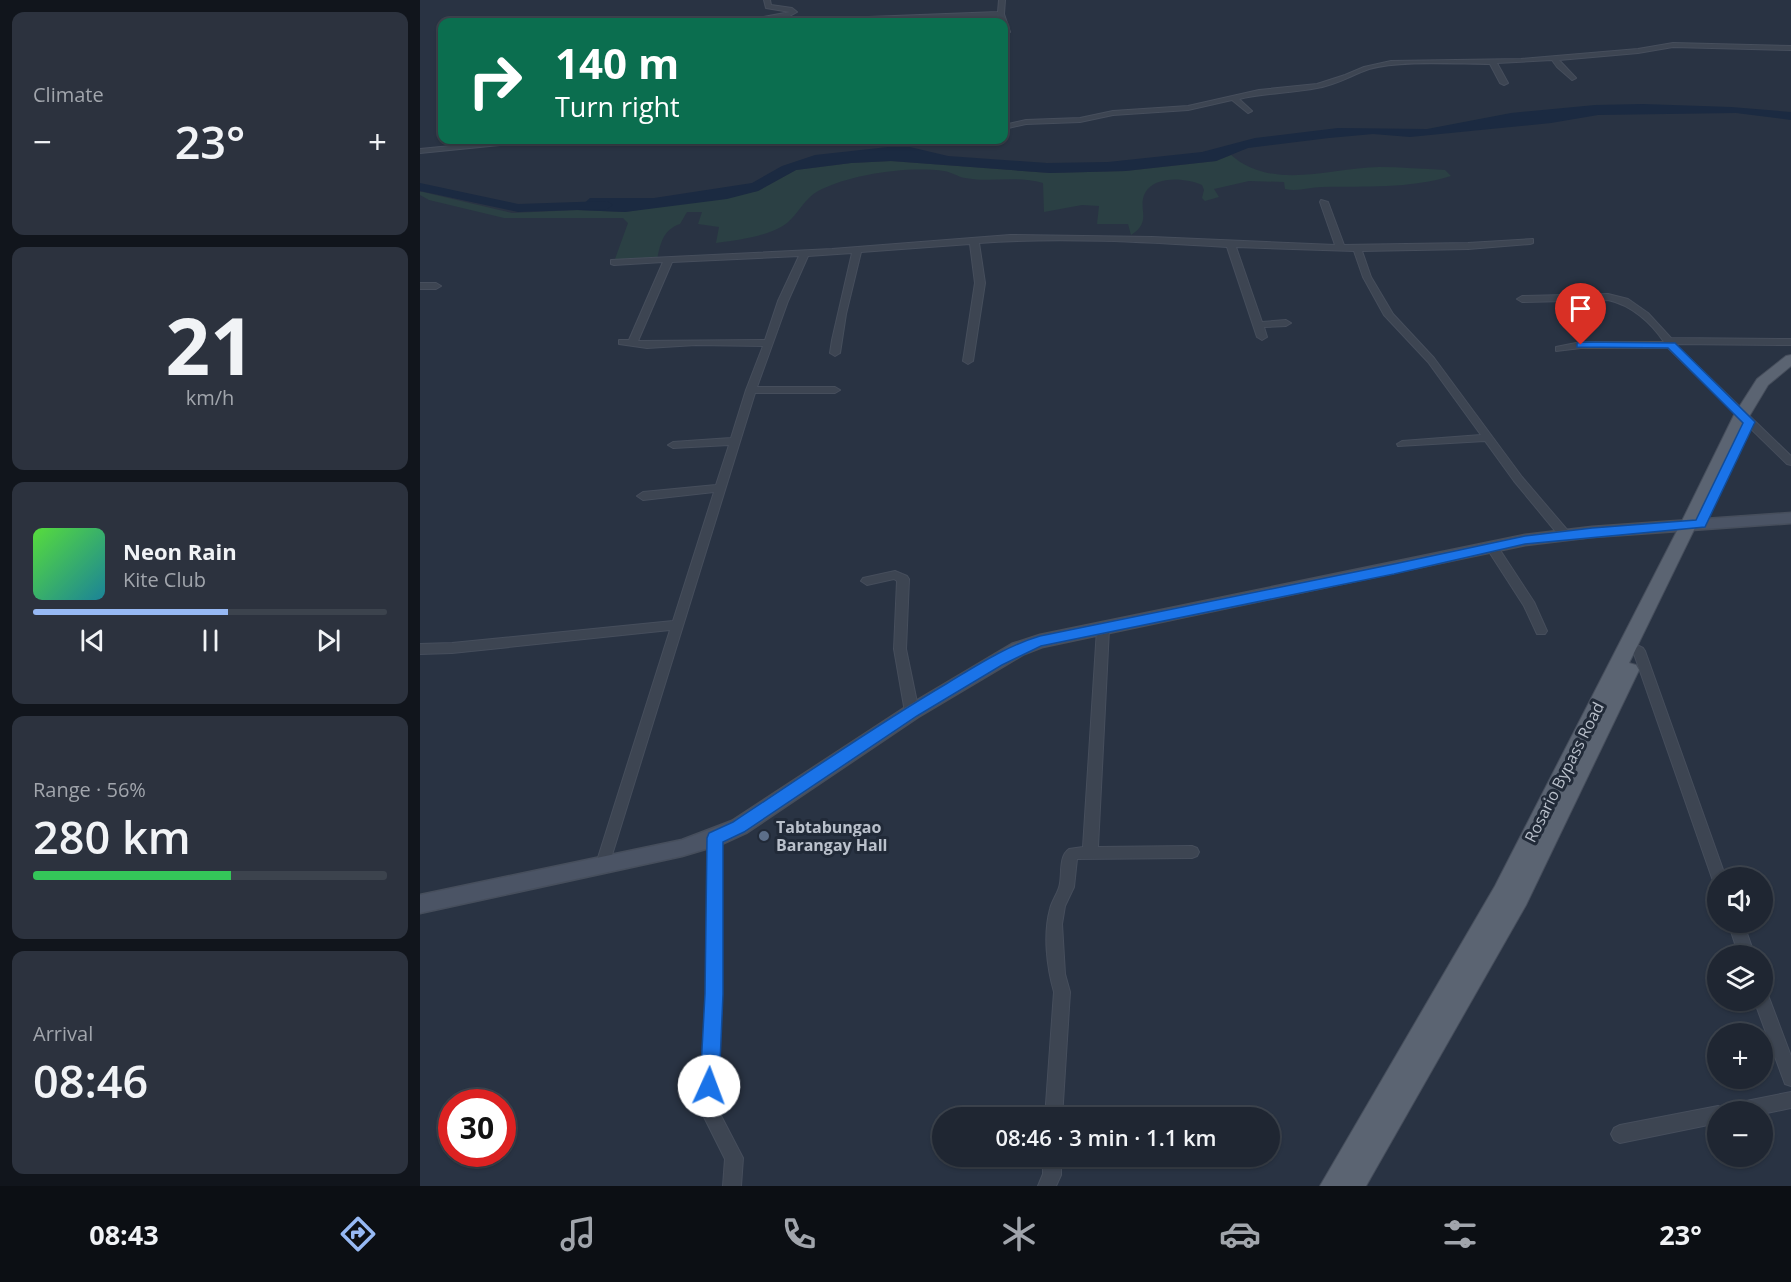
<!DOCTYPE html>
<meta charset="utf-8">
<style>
:root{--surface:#1f2632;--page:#2c323e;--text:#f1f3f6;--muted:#a1a5ac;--line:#3c434d;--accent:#97b9f4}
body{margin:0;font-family:"Open Sans",sans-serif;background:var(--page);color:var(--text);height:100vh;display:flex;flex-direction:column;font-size:22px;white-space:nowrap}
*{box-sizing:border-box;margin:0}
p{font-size:20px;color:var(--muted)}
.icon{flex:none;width:33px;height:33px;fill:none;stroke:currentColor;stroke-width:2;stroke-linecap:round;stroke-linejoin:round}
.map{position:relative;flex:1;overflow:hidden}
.side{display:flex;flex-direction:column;gap:12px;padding:12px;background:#11151c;width:420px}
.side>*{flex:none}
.banner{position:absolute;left:18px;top:18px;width:570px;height:126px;border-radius:12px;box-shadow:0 2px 4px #0004,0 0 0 2px var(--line);background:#0b6e4f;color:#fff;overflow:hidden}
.tools{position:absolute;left:1287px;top:867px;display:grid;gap:12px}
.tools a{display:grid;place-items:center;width:66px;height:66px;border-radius:50%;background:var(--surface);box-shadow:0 2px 4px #0004,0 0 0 2px var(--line);font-size:30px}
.speed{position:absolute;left:18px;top:1089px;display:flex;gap:12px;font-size:30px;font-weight:700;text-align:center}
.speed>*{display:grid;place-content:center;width:78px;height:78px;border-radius:50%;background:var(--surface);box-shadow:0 2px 4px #0004,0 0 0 2px var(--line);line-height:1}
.speed .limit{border:9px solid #d22;background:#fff;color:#111}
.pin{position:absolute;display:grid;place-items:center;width:51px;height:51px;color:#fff;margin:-62px -26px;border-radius:50% 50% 50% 0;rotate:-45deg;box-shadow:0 0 6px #0007}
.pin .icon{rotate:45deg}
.me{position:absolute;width:66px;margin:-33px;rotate:2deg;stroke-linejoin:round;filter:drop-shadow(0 0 4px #0008)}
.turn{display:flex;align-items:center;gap:21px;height:126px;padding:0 18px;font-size:27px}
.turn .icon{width:78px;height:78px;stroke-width:2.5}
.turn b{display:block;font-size:42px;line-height:51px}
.big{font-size:45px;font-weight:600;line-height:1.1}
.side .widget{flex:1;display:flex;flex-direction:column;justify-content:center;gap:9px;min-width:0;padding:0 21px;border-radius:12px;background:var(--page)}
.side .dial{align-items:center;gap:0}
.dial b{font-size:78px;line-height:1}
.song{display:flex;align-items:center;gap:18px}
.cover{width:72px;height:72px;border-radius:9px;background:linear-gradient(135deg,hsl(110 70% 55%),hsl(190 70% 35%))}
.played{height:6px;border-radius:3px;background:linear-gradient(90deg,var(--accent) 55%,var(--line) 55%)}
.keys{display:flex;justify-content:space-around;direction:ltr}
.heat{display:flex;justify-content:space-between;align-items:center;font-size:33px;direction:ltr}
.charge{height:9px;border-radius:4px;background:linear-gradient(90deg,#34c759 56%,var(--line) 0)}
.trip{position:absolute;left:512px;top:1107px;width:348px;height:60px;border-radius:30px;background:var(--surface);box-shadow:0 2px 4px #0004,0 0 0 2px var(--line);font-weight:600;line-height:60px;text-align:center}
.tabs{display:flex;height:96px;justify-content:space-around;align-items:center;background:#0c0f14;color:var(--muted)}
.tabs .icon{width:42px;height:42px}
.tabs .selected{color:var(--accent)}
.tabs b{font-size:27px;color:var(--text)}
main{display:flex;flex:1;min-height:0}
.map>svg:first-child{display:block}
</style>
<main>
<section class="side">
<div class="widget"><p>Climate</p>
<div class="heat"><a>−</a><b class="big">23°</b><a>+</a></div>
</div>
<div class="widget dial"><b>21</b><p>km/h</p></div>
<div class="widget">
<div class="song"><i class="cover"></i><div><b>Neon Rain</b><p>Kite Club</p></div></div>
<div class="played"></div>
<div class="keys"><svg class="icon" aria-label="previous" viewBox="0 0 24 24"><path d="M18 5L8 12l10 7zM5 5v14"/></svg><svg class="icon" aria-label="pause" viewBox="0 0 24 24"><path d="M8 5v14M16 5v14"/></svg><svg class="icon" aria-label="next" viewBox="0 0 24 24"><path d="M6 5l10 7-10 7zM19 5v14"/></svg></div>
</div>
<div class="widget"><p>Range · 56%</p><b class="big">280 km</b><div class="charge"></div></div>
<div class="widget"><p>Arrival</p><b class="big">08:46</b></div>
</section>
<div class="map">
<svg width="1371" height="1186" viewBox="0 0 1371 1186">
<rect width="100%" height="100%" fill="#293343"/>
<!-- green -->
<path fill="#2b4044" d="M 811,155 C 852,191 910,168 959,167 C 981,167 1003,169 1025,170 L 1031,176 C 989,189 945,186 902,187 C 889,187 878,192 865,189 L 864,182 L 829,181 L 794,189 L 799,197 L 785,201 L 782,198 L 784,190 L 782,185 C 766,178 735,175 725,193 C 717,209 733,221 711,235 L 708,224 L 677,224 L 679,206 L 662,205 L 624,212 L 623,183 C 596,175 572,183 545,178 C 538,177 532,172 524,171 C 488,166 431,174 398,191 C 385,198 378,214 367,223 C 351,236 316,240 296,243 L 299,227 L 278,224 L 282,212 L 267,212 L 260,224 C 243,230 241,242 237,259 L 195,259 L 208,223 L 203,218 L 84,218 L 9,200 L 0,195 L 0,192 L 3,192 L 92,213 L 157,210 L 205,212 L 338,191 L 376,170 L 431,163 L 471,161 L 630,173 L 706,171 L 796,161 Z"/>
<!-- water -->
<path fill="#1b2a41" d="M 1223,104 L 1311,107 L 1371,112 L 1371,120 L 1316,113 L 1178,115 L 1131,123 L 990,137 L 953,134 L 909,138 L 828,148 L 796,161 L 705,171 L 630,173 L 471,161 L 431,163 L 376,170 L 338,191 L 307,199 L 205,212 L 157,210 L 170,198 L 234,198 L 332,183 L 362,166 L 395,155 L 468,147 L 490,147 L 528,156 L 627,163 L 688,162 L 782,152 L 835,138 L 918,128 L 1007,129 L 1091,113 L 1175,105 Z"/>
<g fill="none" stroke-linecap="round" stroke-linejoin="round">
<!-- river -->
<path fill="#1b2a41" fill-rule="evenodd" d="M 0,183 L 98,204 L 187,201 L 193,205 L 187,209 L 98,212 L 0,191 Z"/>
<!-- street casing -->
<g stroke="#464e5c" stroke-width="2">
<path id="street" d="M 344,0 L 350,0 L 351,5 L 372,8 L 377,12 L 368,17 L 325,22 L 328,20 L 370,12 L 346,8 Z
M 579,0 L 585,0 L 584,14 L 590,32 L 586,32 L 584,22 L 581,22 L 579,16 L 476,21 L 368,22 L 371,20 L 578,12 Z
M 1253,43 L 1371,46 L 1371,50 L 1253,47 L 1218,53 L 1139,60 L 1156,78 L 1152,80 L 1137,67 L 1132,60 L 1077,63 L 1088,83 L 1084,85 L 1080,83 L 1070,64 C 1035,64 981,60 949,69 C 932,75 916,85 897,88 C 871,93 845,93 819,99 L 832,111 L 828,113 L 812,100 L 768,110 L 693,115 L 660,122 L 606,124 L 584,129 L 584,125 L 606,120 L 660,118 L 693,111 L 768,106 L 839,90 L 897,84 L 925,75 L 944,67 L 971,61 L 1101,59 L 1218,49 Z
M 92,140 L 114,140 L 110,142 L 0,153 L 0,149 Z
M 901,200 L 908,202 L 924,245 L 1048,243 L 1113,239 L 1113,243 L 1110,244 L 1048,249 L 942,251 L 951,277 L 973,314 L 1014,358 L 1102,477 L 1149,532 L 1151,535 L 1149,538 L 1141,538 L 1094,481 L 1065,441 L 978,446 L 977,444 L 982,441 L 1061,435 L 1008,362 L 964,315 L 943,277 L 934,251 L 816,247 L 842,322 L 866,320 L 871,323 L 866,326 L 844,327 L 847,337 L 842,340 L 837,337 L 807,247 C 725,242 641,237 559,243 L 565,283 L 553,361 L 548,364 L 543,361 L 555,283 L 550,244 L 441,252 L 426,314 L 420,353 L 415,356 L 410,353 L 412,340 L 432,253 L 388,256 L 368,301 L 337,387 L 415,387 L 420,390 L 415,393 L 335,393 L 188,868 L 183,870 L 178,868 L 176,864 L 250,630 L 32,653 L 0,654 L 0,644 L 32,643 L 253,621 L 294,492 L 223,500 L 217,496 L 223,492 L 296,485 L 309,445 L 253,448 L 248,445 L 253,442 L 311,438 L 326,390 L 343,346 L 276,345 L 227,348 L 199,344 L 199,340 L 209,340 L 243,262 L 194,265 L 191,264 L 191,260 L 412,249 L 590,235 L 732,237 L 915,245 L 900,202 ZM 379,256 L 358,301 L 345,340 L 218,341 L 252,262 Z
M 0,283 L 16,283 L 21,286 L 16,289 L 0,289 Z
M 1188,294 L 1208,299 L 1228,313 L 1251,338 L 1371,339 L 1371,345 L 1255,344 L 1371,456 L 1371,465 L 1367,464 L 1248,348 L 1161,348 L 1136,351 L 1136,347 L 1161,342 L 1244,342 C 1231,322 1211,305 1188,300 L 1102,302 L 1097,299 L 1102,296 Z
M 1072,543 L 1076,544 L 1114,602 L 1127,631 L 1125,634 L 1117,634 L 1104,606 L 1066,547 Z
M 475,571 L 487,576 L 489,579 L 486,649 L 499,712 L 497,716 L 487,716 L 485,712 L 474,649 L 477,581 L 474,579 L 447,585 L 441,581 L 443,578 Z
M 683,625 L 687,626 L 689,629 L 678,847 L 772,846 L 777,848 L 779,852 L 777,856 L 772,858 L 657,859 L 654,887 L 645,906 L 642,924 L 645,974 L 650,992 L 642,1118 L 625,1118 L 634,992 C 627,967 623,935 630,909 C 632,900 639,892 640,883 C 642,872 639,856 649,849 L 663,847 L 677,629 L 679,626 Z
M 1219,646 L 1223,648 L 1225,651 L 1306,878 L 1298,878 L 1298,884 L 1294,883 L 1292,878 L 1213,651 L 1215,648 Z
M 295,832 L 300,834 L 302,838 L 302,994 L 297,1108 L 323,1158 L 321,1186 L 303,1186 L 305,1159 L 280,1109 L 286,994 L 288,838 L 290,834 Z
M 1308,922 L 1323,922 L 1335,956 L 1319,956 Z
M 1342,993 L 1348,995 L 1371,1056 L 1371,1086 L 1365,1084 L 1334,1000 L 1342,1000 Z
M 1371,1092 L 1371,1108 L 1342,1114 L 1342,1112 L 1298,1112 L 1298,1123 L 1200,1143 L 1194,1140 L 1191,1134 L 1194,1128 L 1200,1125 L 1298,1106 L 1304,1108 L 1311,1104 Z
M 623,1156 L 641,1156 L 641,1175 L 636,1186 L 618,1186 L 623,1174 Z"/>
</g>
<!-- secondary casing -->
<g stroke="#464e5c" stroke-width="3">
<path id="secondary" d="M 1371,513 L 1371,523 L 1172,537 L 1105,545 L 622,647 L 604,654 L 498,717 L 326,833 L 302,844 L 262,856 L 0,913 L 0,895 L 262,840 L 312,821 L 486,707 L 592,644 L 620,635 L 1105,535 L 1172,527 Z"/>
</g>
<!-- primary casing -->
<g stroke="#464e5c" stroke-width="2">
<path id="primary" d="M 1371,355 L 1371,366 L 1348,385 L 1330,415 L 1209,663 L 1216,665 L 1219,670 L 1106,905 L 946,1186 L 900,1186 L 1075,886 L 1260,525 L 1314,415 L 1337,379 L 1366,356 Z"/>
</g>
<!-- street -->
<use href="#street" fill="#3d4552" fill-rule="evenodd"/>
<!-- secondary -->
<use href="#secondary" fill="#4b5465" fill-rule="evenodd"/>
<!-- primary -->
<use href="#primary" fill="#5b6472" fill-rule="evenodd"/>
</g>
<!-- route -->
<path fill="#1a73e8" stroke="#114b97" stroke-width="1.5" d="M 1161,342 L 1255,343 L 1335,422 L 1285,527 L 1105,544 L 974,574 L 621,646 L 582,665 L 497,716 L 324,832 L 303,842 L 303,994 L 299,1086 L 296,1092 L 289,1095 L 283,1092 L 280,1086 L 285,994 L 287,838 L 289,833 L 313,822 C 383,776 453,727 526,684 C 556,666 586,646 620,636 L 974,564 L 1105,536 L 1172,528 L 1276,520 L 1323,423 L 1248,348 L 1157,347 L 1157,343 Z"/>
<!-- markers -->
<circle fill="#5c6f8a" stroke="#212a38" stroke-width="2" cx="344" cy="836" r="6"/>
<g text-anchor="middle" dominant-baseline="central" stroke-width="6" stroke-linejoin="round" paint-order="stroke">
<!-- street labels -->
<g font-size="16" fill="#bac1cc" stroke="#212a38">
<text transform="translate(1144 772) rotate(-63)">Rosario Bypass Road</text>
</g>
<!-- poi labels -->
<g font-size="16" font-weight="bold" fill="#bac1cc" stroke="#212a38" text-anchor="start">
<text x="356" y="827">Tabtabungao<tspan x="356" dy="18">Barangay Hall</tspan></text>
</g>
</g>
</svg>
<div class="tools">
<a><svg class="icon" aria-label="sound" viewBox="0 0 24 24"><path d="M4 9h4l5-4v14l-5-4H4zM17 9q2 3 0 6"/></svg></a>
<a><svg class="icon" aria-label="layers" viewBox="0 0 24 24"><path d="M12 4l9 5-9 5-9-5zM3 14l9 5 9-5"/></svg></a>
<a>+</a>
<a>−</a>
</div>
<div class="speed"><div class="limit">30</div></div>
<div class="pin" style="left:1161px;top:345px;background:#d93025"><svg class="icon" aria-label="arrive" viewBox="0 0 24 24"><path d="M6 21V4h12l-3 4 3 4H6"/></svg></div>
<svg class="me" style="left:289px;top:1086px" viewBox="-20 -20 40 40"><circle r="19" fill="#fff"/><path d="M0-13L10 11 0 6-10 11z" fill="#1a73e8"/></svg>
<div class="trip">08:46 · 3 min · 1.1 km</div>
<div class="banner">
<div class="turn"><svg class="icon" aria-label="right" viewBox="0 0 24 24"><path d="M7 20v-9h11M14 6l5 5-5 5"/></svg><div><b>140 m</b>Turn right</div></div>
</div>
</div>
</main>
<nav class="tabs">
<b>08:43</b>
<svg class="icon selected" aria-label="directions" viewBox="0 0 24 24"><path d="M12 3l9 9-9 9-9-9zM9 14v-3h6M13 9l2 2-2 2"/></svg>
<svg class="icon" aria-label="music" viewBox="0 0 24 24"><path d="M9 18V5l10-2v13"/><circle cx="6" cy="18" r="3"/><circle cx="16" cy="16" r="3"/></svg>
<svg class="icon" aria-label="phone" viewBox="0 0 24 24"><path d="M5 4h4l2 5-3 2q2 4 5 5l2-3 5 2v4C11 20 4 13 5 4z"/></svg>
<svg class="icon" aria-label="climate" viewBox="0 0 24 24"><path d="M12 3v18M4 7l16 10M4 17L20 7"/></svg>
<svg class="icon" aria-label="car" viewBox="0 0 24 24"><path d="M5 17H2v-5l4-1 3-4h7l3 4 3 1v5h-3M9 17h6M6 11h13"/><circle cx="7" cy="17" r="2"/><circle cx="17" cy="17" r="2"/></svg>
<svg class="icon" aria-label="filters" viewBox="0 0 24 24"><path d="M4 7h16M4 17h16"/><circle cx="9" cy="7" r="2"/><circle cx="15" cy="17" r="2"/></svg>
<b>23°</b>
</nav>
